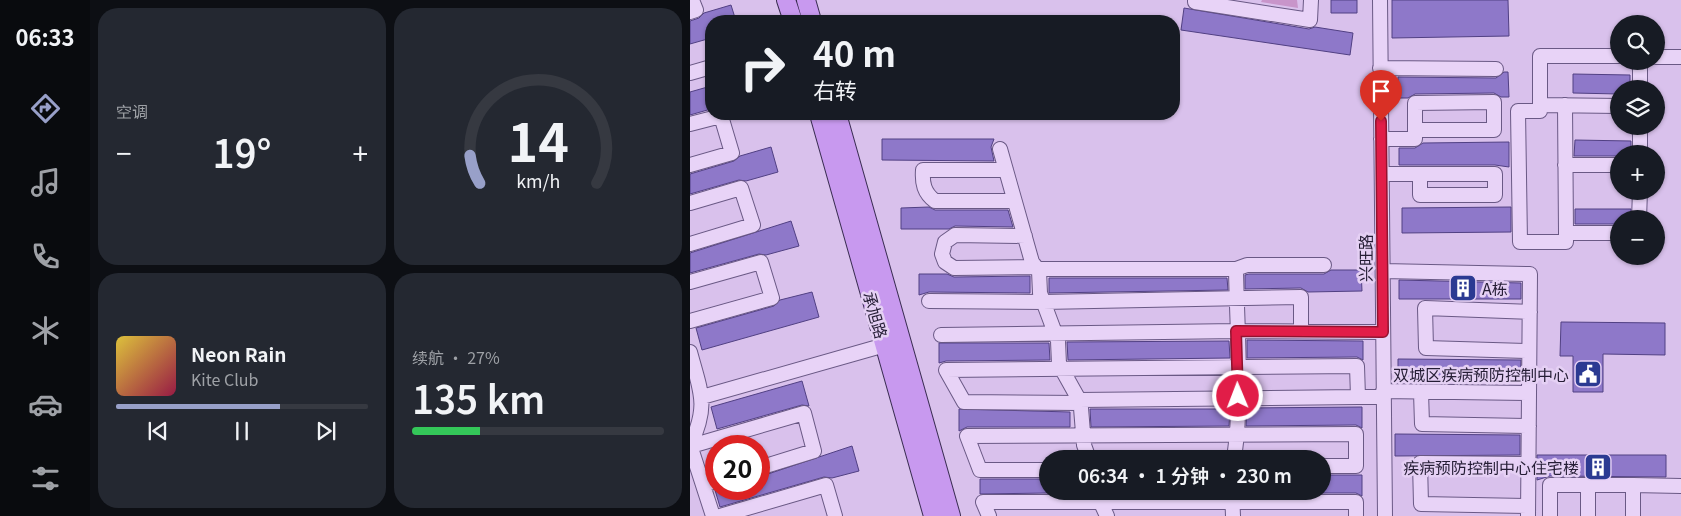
<!DOCTYPE html>
<html lang="zh">
<meta charset="utf-8">
<style>
:root{--surface:#171b24;--page:#242831;--text:#f1f3f6;--muted:#9ea1a6;--line:#363941;--accent:#98a0c9}
body{margin:0;font-family:Georgia,"Noto Sans SC",serif;background:var(--page);color:var(--text);height:100vh;display:flex;flex-direction:column;font-size:19px;white-space:nowrap}
*{box-sizing:border-box;margin:0}
p{font-size:16px;color:var(--muted)}
.icon{flex:none;width:28px;height:28px;fill:none;stroke:currentColor;stroke-width:2;stroke-linecap:round;stroke-linejoin:round}
.map{position:relative;flex:1;overflow:hidden}
.details{display:flex;flex-direction:column;gap:8px;padding:8px;background:#0d0f14;width:600px}
.details>*{flex:none}
.hud{position:absolute;left:15px;top:15px;width:475px;height:105px;border-radius:20px;box-shadow:0 1px 4px #0004;background:#171b24;color:var(--text);overflow:hidden}
.fabs{position:absolute;left:920px;top:15px;display:grid;gap:10px}
.fabs a{display:grid;place-items:center;width:55px;height:55px;border-radius:50%;background:var(--surface);box-shadow:0 1px 4px #0004;font-size:25px}
.speed{position:absolute;left:15px;top:435px;display:flex;gap:10px;font-size:25px;font-weight:700;text-align:center}
.speed>*{display:grid;place-content:center;width:65px;height:65px;border-radius:50%;background:var(--surface);box-shadow:0 1px 4px #0004;line-height:1}
.speed .limit{border:8px solid #d22;background:#fff;color:#111}
.pin{position:absolute;display:grid;place-items:center;width:42px;height:42px;color:#fff;margin:-51px -21px;border-radius:50% 50% 50% 0;rotate:-45deg;box-shadow:0 0 5px #0007}
.pin .icon{rotate:45deg}
.me{position:absolute;width:55px;margin:-28px;rotate:359deg;stroke-linejoin:round;filter:drop-shadow(0 0 4px #0008)}
.turn{display:flex;align-items:center;gap:18px;height:105px;padding:0 25px;font-size:22px}
.turn .icon{width:65px;height:65px;stroke-width:2.5}
.turn b{display:block;font-size:35px;line-height:42px}
.big{font-size:38px;font-weight:600;line-height:1.1}
.details .card{flex:1;display:flex;flex-direction:column;justify-content:center;gap:8px;min-width:0;padding:0 18px;border-radius:20px;background:var(--page)}
.details .dial{align-items:center;gap:0}
.dial svg{height:130px;overflow:visible;fill:none;stroke:var(--line);stroke-width:7;stroke-linecap:round;text-anchor:middle}
.dial text{fill:var(--text);stroke:none}
.song{display:flex;align-items:center;gap:15px}
.cover{width:60px;height:60px;border-radius:8px;background:linear-gradient(135deg,hsl(50 70% 55%),hsl(340 70% 35%))}
.played{height:5px;border-radius:2px;background:linear-gradient(90deg,var(--accent) 65%,var(--line) 65%)}
.keys{display:flex;justify-content:space-around;direction:ltr}
.heat{display:flex;justify-content:space-between;align-items:center;font-size:28px;direction:ltr}
.charge{height:8px;border-radius:4px;background:linear-gradient(90deg,#34c759 27%,var(--line) 0)}
.details .tiles{flex:1;display:grid;gap:8px;grid-template-columns:repeat(2,1fr)}
.trip{position:absolute;left:349px;top:450px;width:292px;height:50px;border-radius:25px;background:var(--surface);box-shadow:0 1px 4px #0004;font-weight:600;line-height:50px;text-align:center}
main{display:flex;flex:1;min-height:0}
.menu{display:flex;flex-direction:column;width:90px;justify-content:space-around;align-items:center;background:#090b0e;color:var(--muted)}
.menu .icon{width:35px;height:35px}
.menu .active{color:var(--accent)}
.menu b{font-size:22px;color:var(--text)}
.map>svg:first-child{display:block}
</style>
<main>
<nav class="menu">
<b>06:33</b>
<svg class="icon active" aria-label="directions" viewBox="0 0 24 24"><path d="M12 3l9 9-9 9-9-9zM9 14v-3h6M13 9l2 2-2 2"/></svg>
<svg class="icon" aria-label="music" viewBox="0 0 24 24"><path d="M9 18V5l10-2v13"/><circle cx="6" cy="18" r="3"/><circle cx="16" cy="16" r="3"/></svg>
<svg class="icon" aria-label="phone" viewBox="0 0 24 24"><path d="M5 4h4l2 5-3 2q2 4 5 5l2-3 5 2v4C11 20 4 13 5 4z"/></svg>
<svg class="icon" aria-label="climate" viewBox="0 0 24 24"><path d="M12 3v18M4 7l16 10M4 17L20 7"/></svg>
<svg class="icon" aria-label="car" viewBox="0 0 24 24"><path d="M5 17H2v-5l4-1 3-4h7l3 4 3 1v5h-3M9 17h6M6 11h13"/><circle cx="7" cy="17" r="2"/><circle cx="17" cy="17" r="2"/></svg>
<svg class="icon" aria-label="filters" viewBox="0 0 24 24"><path d="M4 7h16M4 17h16"/><circle cx="9" cy="7" r="2"/><circle cx="15" cy="17" r="2"/></svg>
</nav>
<section class="details">
<div class="tiles">
<div class="card"><p>空调</p>
<div class="heat"><a>−</a><b class="big">19°</b><a>+</a></div>
</div>
<div class="card dial"><svg viewBox="0 0 100 80">
<path d="M14 69A42 42 0 1 1 86 69"/>
<path d="M14 69A42 42 0 0 1 8 52" stroke="#98a0c9"/>
<text x="50" y="56" font-size="32" font-weight="700">14</text>
<text x="50" y="72" font-size="11">km/h</text>
</svg></div>
<div class="card">
<div class="song"><i class="cover"></i><div><b>Neon Rain</b><p>Kite Club</p></div></div>
<div class="played"></div>
<div class="keys"><svg class="icon" aria-label="previous" viewBox="0 0 24 24"><path d="M18 5L8 12l10 7zM5 5v14"/></svg><svg class="icon" aria-label="pause" viewBox="0 0 24 24"><path d="M8 5v14M16 5v14"/></svg><svg class="icon" aria-label="next" viewBox="0 0 24 24"><path d="M6 5l10 7-10 7zM19 5v14"/></svg></div>
</div>
<div class="card"><p>续航 · 27%</p><b class="big">135 km</b><div class="charge"></div></div>
</div>
</section>
<div class="map">
<svg width="991" height="516" viewBox="0 0 991 516">
<rect width="100%" height="100%" fill="#d9c1ec"/>
<!-- green -->
<path fill="#c895ca" d="M 572,0 L 607,0 L 608,8 L 571,2 Z"/>
<!-- building -->
<path fill="#8e78c9" stroke="#514083" d="M 641,0 L 667,0 L 667,13 L 641,13 Z
M 702,0 L 818,0 L 819,36 L 702,38 Z
M 41,5 L 46,21 L 21,21 L 21,38 L 0,44 L 0,21 L 9,18 L 14,13 Z
M 494,8 L 619,29 L 625,27 L 663,33 L 660,55 L 491,30 Z
M 814,72 L 818,72 L 819,97 L 811,97 L 804,93 L 725,94 L 718,98 L 708,98 L 708,77 L 806,78 Z
M 883,74 L 940,75 L 940,89 L 929,89 L 929,94 L 883,93 Z
M 21,86 L 21,109 L 0,115 L 0,92 Z
M 192,139 L 304,139 L 301,147 L 304,161 L 192,160 Z
M 885,140 L 941,141 L 941,154 L 929,154 L 929,156 L 884,156 Z
M 819,142 L 819,167 L 805,165 L 709,165 L 709,148 L 725,148 L 733,143 Z
M 81,147 L 88,172 L 56,181 L 49,180 L 0,194 L 0,174 L 44,161 L 50,156 Z
M 239,207 L 245,210 L 318,210 L 323,227 L 265,226 L 259,229 L 211,229 L 211,208 Z
M 821,207 L 821,232 L 712,233 L 712,208 Z
M 885,209 L 941,209 L 940,219 L 929,219 L 929,224 L 885,224 Z
M 101,221 L 109,246 L 76,255 L 69,254 L 0,273 L 0,253 Z
M 641,270 L 671,270 L 672,291 L 618,292 L 611,288 L 555,289 L 555,275 L 559,274 L 634,274 Z
M 229,274 L 257,274 L 264,277 L 340,276 L 340,293 L 239,292 L 229,295 Z
M 359,278 L 537,278 L 538,290 L 359,293 Z
M 709,280 L 831,283 L 831,299 L 709,299 Z
M 122,292 L 129,317 L 12,350 L 6,328 L 84,306 L 90,300 Z
M 871,322 L 975,323 L 975,355 L 913,354 L 913,392 L 883,392 L 883,356 L 870,356 Z
M 557,340 L 673,341 L 673,360 L 667,357 L 557,358 Z
M 539,341 L 540,358 L 378,360 L 377,342 Z
M 249,343 L 359,343 L 360,360 L 256,361 L 249,363 Z
M 708,359 L 831,360 L 830,381 L 708,380 Z
M 112,381 L 119,406 L 112,405 L 27,429 L 21,407 Z
M 672,407 L 672,428 L 666,425 L 556,426 L 557,408 Z
M 269,409 L 380,412 L 380,427 L 277,427 L 269,431 Z
M 400,409 L 540,409 L 539,426 L 401,427 Z
M 705,434 L 830,435 L 830,455 L 705,456 Z
M 162,446 L 169,471 L 142,478 L 134,477 L 30,507 L 25,490 L 69,489 L 69,477 Z
M 847,455 L 976,455 L 976,477 L 860,476 L 847,480 Z
M 632,475 L 672,475 L 672,496 L 666,493 L 632,493 Z
M 290,479 L 358,479 L 358,493 L 290,494 Z"/>
<g fill="none" stroke-linecap="round" stroke-linejoin="round">
<!-- minor casing -->
<g stroke="#6a5985" stroke-width="16">
<path id="minor" d="M 505,0 L 505,2 L 620,20 L 621,0
M 690,0 L 695,516
M 0,12 L 6,10 L 2,0
M 929,56 L 850,56 L 850,105 L 929,106
M 966,57 L 991,57
M 950,61 L 950,89
M 690,68 L 806,69
M 0,73 L 21,67
M 850,105 L 850,111 L 828,111 L 830,242 L 876,242 L 876,233
M 875,105 L 876,233 L 929,233
M 0,124 L 31,116 L 42,153 L 0,165
M 691,139 L 725,139 L 725,103 L 804,102 L 804,130 L 726,130
M 310,149 L 342,262 L 349,271 L 350,293 L 368,341 L 369,364 L 388,398 L 391,408 L 394,445 L 399,459
M 950,154 L 950,126
M 875,165 L 929,165
M 316,170 L 233,170 C 232,183 234,193 245,201 L 324,201
M 692,174 L 805,174 L 805,195 L 730,195 L 730,174
M 0,203 L 51,188 L 63,225 L 0,244
M 949,219 L 950,191
M 335,236 L 265,235 L 255,242 L 252,254 L 255,262 L 264,268 L 346,267
M 348,269 L 546,269 L 557,265 L 634,265
M 693,271 L 840,274 L 838,516
M 0,282 L 71,262 L 82,298 L 0,321
M 239,301 L 353,302 L 611,297 L 611,331
M 251,335 L 547,331 L 693,332
M 839,351 L 736,348 L 735,308 L 840,312
M 0,352 C 11,393 19,405 0,446
M 693,391 L 839,393
M 731,392 L 732,424 L 839,426
M 12,397 L 195,345
M 668,397 L 693,397
M 389,400 L 668,397 L 667,366 L 256,370 L 274,402 L 390,403
M 0,445 L 23,516
M 1,446 L 114,413 L 124,451 L 69,468
M 544,459 C 553,396 547,332 546,269
M 358,470 L 290,470 L 277,436 L 666,434 L 666,466 L 632,466
M 13,485 L 26,481
M 898,485 L 898,516
M 943,485 L 991,486
M 410,491 L 411,503 L 417,516
M 542,491 L 543,516
M 838,506 L 731,504 L 730,463 L 839,464
M 30,516 L 136,485 L 145,516
M 299,516 L 293,502 L 666,502 L 666,516
M 860,516 L 860,485 L 943,485 L 943,516"/>
</g>
<!-- major casing -->
<g stroke="#3a2d52" stroke-width="20">
<path id="major" d="M 96,0 L 103,21
M 116,0 L 122,21
M 129,114 L 243,516
M 147,114 L 261,516"/>
</g>
<!-- minor -->
<use href="#minor" stroke="#e8d3f7" stroke-width="14"/>
<!-- major -->
<use href="#major" stroke="#c899ef" stroke-width="18"/>
</g>
<g fill="none" stroke-linecap="round" stroke-linejoin="round">
<!-- route casing -->
<g stroke="#92132f" stroke-width="12">
<path id="route" d="M 548,396 L 546,331 L 693,332 L 691,121"/>
</g>
<!-- route -->
<use href="#route" stroke="#e11d48" stroke-width="9"/>
</g>
<!-- icons -->
<defs>
<g id="building-square" transform="scale(1.4375)"><rect x="-9" y="-9" width="18" height="18" rx="4" fill="#2b3a92" stroke="#e5d0f4"/><path d="M-4-6H4V6H1V3H-1V6H-4ZM-2.5-4.3h1.7v1.8h-1.7ZM.8-4.3h1.7v1.8H.8ZM-2.5-1h1.7V.8h-1.7ZM.8-1h1.7V.8H.8Z" fill="#fff"/></g>
<g id="civic-square" transform="scale(1.4375)"><rect x="-9" y="-9" width="18" height="18" rx="4" fill="#2b3a92" stroke="#e5d0f4"/><path d="M-.6-6.5H3V-4.5H.6V-3L4-1V1h2V6H-6V1h2V-1L-.6-3ZM-1.2 2.5V6h2.4V2.5Z" fill="#fff"/></g>
</defs>
<g fill-rule="evenodd">
<use href="#building-square" x="773" y="288"/>
<use href="#civic-square" x="898" y="374"/>
<use href="#building-square" x="908" y="467"/>
</g>
<g text-anchor="middle" dominant-baseline="central" stroke-width="5" stroke-linejoin="round" paint-order="stroke">
<!-- street labels -->
<g font-size="16" fill="#251d35" stroke="#e5d0f4">
<text transform="translate(675 258) rotate(-90)">兴旺路</text>
<text transform="translate(186 315) rotate(74)">承旭路</text>
</g>
<!-- poi labels -->
<g font-size="16" fill="#251d35" stroke="#e5d0f4" text-anchor="end">
<text x="792" y="288" text-anchor="start">A栋</text>
<text x="879" y="374">双城区疾病预防控制中心</text>
<text x="889" y="467">疾病预防控制中心住宅楼</text>
</g>
</g>
</svg>
<div class="fabs">
<a><svg class="icon" aria-label="search" viewBox="0 0 24 24"><circle cx="10" cy="10" r="6"/><path d="M15 15l6 6"/></svg></a>
<a><svg class="icon" aria-label="layers" viewBox="0 0 24 24"><path d="M12 4l9 5-9 5-9-5zM3 14l9 5 9-5"/></svg></a>
<a>+</a>
<a>−</a>
</div>
<div class="speed"><div class="limit">20</div></div>
<div class="pin" style="left:691px;top:121px;background:#d93025"><svg class="icon" aria-label="arrive" viewBox="0 0 24 24"><path d="M6 21V4h12l-3 4 3 4H6"/></svg></div>
<svg class="me" style="left:548px;top:396px" viewBox="-20 -20 40 40"><circle r="17" fill="#e11d48" stroke="#fff" stroke-width="3"/><path d="M0-11L8 9 0 5-8 9z" fill="#fff"/></svg>
<div class="trip">06:34 · 1 分钟 · 230 m</div>
<div class="hud">
<div class="turn"><svg class="icon" aria-label="right" viewBox="0 0 24 24"><path d="M7 20v-9h11M14 6l5 5-5 5"/></svg><div><b>40 m</b>右转</div></div>
</div>
</div>
</main>
